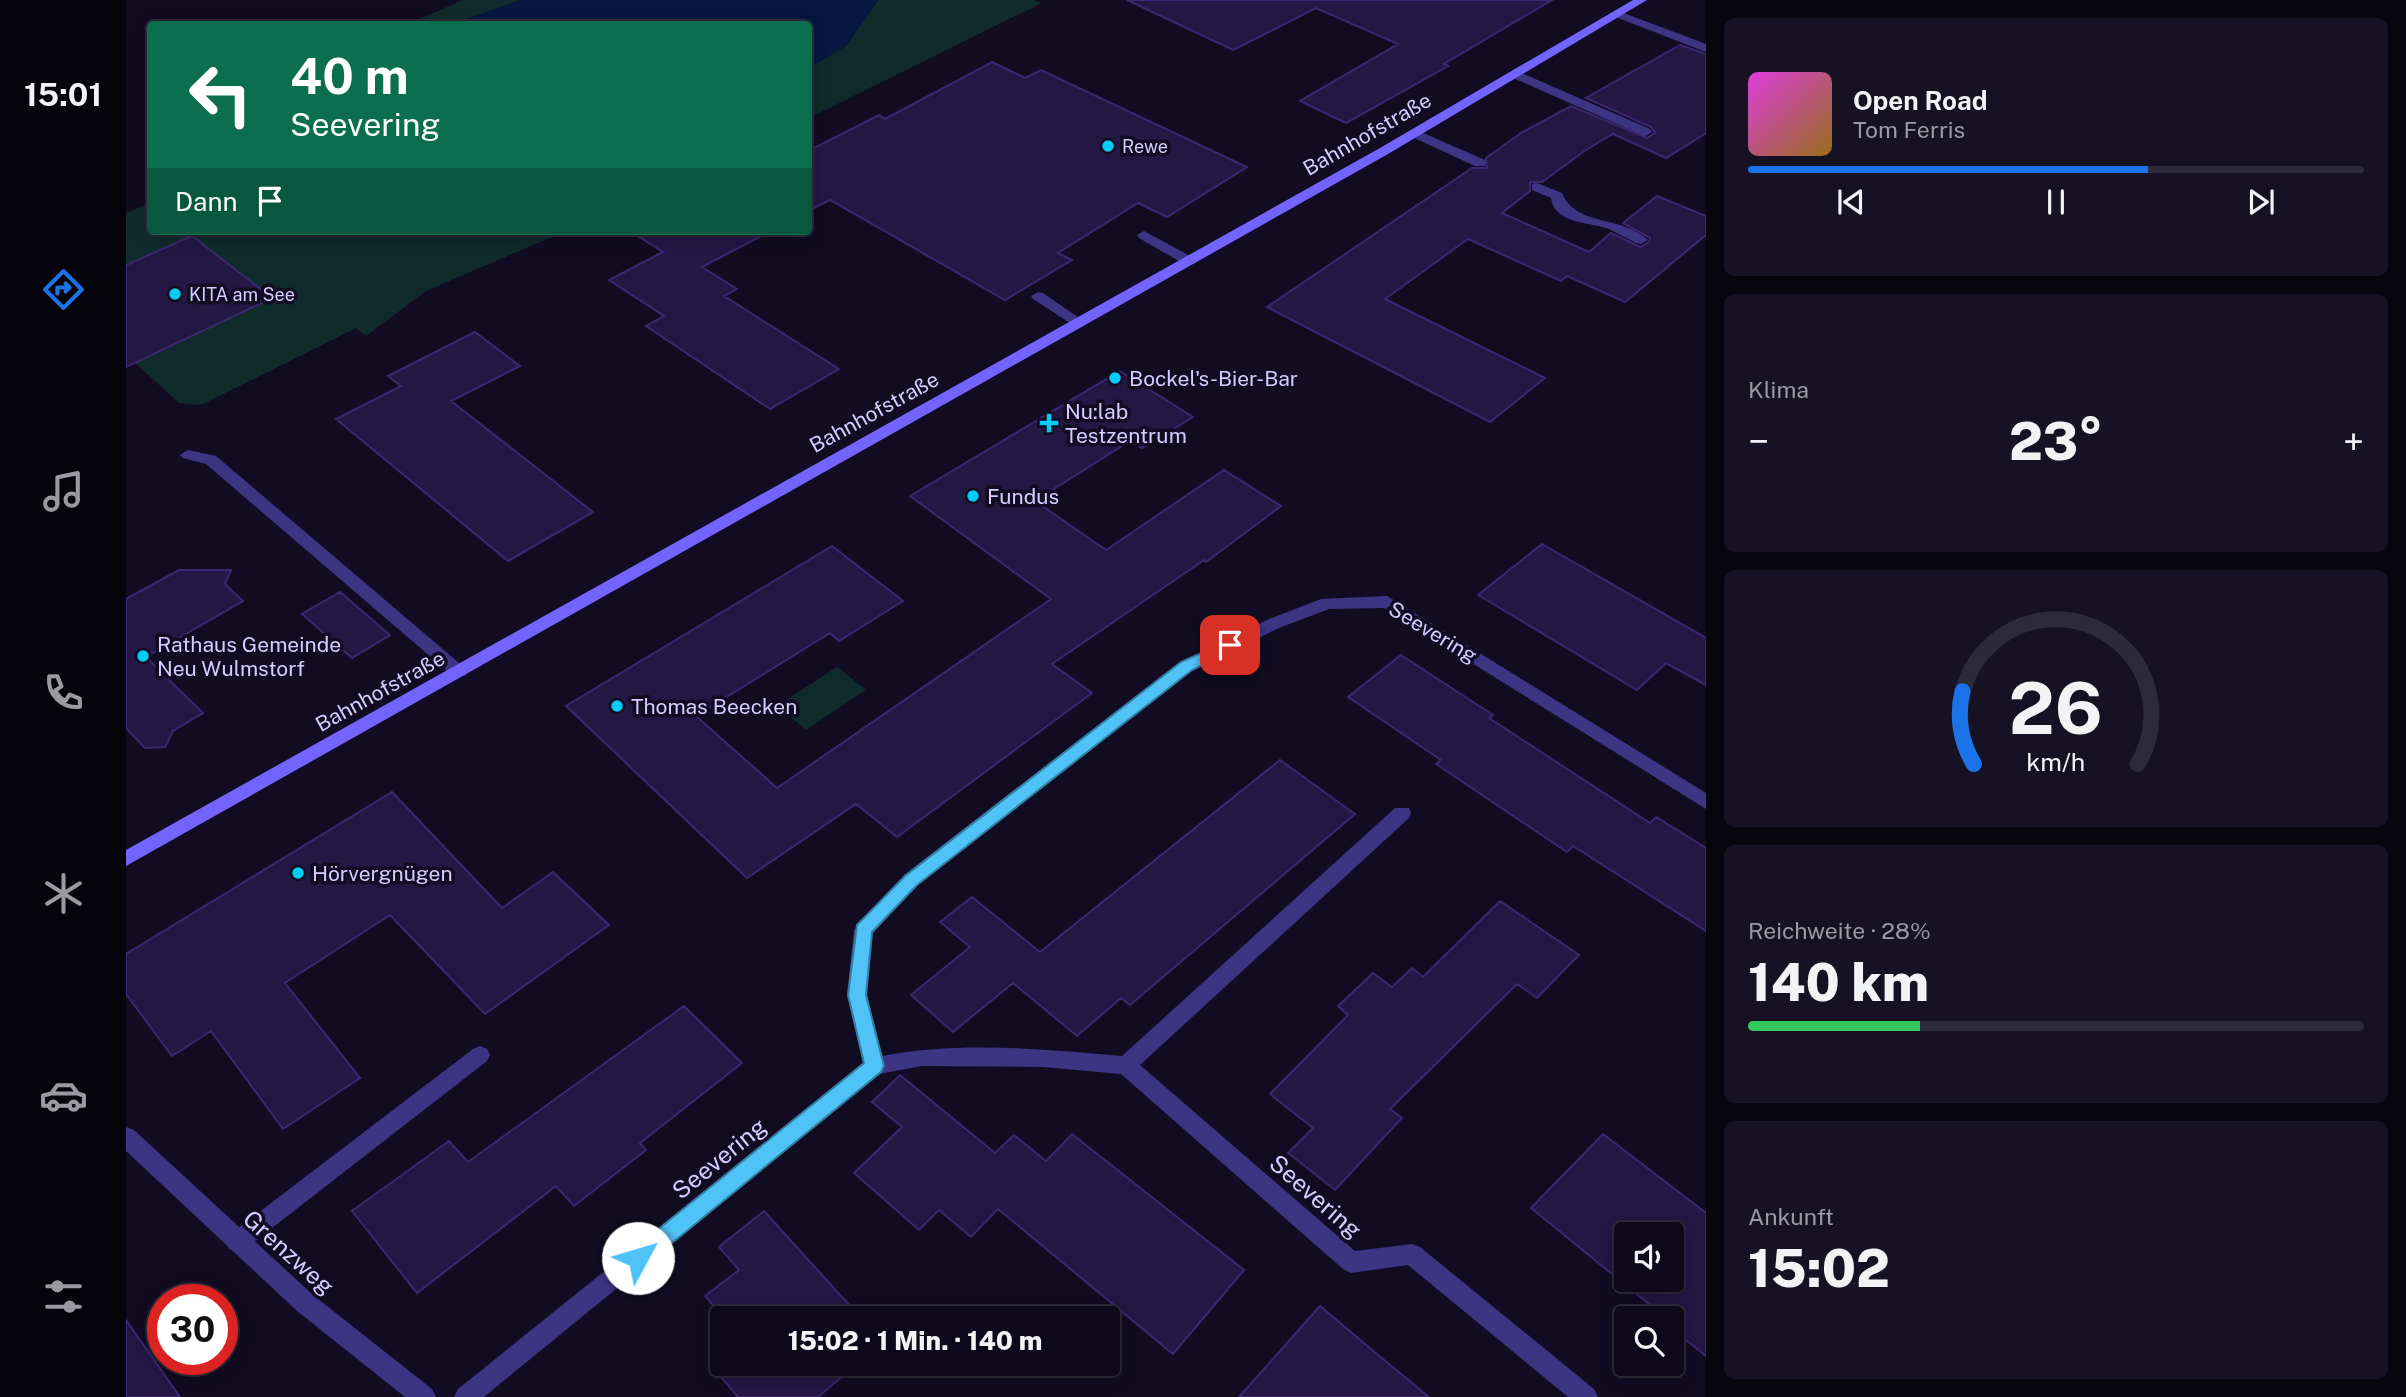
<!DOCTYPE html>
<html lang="de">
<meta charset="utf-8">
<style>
:root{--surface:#0d091a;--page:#161223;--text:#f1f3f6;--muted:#9a9aa2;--line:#2d2a39;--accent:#1a73e8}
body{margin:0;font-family:"Public Sans",sans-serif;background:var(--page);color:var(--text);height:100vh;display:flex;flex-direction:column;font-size:26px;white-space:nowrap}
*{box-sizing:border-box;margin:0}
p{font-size:23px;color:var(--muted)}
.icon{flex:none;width:38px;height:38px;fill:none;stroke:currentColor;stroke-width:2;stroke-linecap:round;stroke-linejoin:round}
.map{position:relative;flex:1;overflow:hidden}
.panel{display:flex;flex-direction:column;gap:18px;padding:18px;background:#07050e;width:700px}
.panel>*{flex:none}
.hud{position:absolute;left:21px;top:21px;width:665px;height:214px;border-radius:7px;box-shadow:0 4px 18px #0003,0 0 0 2px var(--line);background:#0b6e4f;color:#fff;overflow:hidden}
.fabs{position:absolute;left:1488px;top:1222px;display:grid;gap:14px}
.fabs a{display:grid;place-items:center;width:70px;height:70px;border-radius:7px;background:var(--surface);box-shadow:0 4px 18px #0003,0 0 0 2px var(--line);font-size:35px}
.speed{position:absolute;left:21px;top:1284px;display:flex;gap:14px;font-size:35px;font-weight:700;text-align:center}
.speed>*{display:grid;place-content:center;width:91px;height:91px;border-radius:50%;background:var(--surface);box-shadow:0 4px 18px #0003,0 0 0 2px var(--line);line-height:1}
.speed .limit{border:10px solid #d22;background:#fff;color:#111}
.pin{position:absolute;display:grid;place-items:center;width:60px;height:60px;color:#fff;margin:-30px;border-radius:14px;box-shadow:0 4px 10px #0006}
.me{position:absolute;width:77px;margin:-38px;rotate:51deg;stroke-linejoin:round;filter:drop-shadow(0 0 5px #0008)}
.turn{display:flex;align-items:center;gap:24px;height:147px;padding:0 28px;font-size:32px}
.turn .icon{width:91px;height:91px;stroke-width:2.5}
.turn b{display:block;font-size:49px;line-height:60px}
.then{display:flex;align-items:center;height:66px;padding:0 28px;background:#0003;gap:14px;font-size:26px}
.big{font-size:52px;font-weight:800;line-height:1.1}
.panel .widget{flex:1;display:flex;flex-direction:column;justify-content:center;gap:10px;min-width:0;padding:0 24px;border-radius:10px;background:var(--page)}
.panel .dial{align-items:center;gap:0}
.dial svg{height:182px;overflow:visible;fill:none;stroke:var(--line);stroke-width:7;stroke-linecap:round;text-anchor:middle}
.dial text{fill:var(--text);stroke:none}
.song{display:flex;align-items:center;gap:21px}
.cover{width:84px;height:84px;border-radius:10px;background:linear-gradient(135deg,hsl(300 70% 55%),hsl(40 70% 35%))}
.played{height:7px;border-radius:4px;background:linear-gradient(90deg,var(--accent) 65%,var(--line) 65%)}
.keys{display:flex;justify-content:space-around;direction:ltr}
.heat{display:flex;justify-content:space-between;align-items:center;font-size:38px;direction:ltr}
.charge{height:10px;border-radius:5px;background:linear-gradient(90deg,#34c759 28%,var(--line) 0)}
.trip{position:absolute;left:584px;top:1306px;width:410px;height:70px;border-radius:7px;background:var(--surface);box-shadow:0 4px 18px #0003,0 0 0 2px var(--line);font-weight:800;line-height:70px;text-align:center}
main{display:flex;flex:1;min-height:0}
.menu{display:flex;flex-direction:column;width:126px;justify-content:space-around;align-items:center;background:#05040a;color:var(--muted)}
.menu .icon{width:49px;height:49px}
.menu .selected{color:var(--accent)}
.menu b{font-size:32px;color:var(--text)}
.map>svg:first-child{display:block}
</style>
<main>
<nav class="menu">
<b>15:01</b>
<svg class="icon selected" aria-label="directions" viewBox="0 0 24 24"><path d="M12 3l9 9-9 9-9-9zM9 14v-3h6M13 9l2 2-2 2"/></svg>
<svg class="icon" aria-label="music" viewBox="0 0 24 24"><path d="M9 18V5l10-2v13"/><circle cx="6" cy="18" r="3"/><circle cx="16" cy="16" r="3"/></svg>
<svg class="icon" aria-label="phone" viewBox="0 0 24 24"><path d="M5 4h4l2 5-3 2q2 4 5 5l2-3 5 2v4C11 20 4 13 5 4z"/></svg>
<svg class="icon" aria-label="climate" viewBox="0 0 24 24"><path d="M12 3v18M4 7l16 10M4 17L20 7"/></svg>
<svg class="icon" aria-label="car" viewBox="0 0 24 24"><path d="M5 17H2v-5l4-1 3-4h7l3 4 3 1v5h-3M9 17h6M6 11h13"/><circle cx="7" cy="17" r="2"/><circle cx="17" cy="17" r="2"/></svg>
<svg class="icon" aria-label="filters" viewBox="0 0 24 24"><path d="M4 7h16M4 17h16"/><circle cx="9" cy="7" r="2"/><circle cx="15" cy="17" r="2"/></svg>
</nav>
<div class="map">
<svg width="1580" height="1397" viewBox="0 0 1580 1397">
<rect width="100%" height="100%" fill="#110c22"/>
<!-- green -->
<path fill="#0f2b2c" d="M 337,0 L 395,0 L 327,24 L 282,24 Z
M 752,0 L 908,0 L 916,3 L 683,118 L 683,68 L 720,46 Z
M 24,203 L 24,231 L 440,231 L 300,291 L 240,336 L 230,328 L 75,405 L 53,403 L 9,363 L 0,265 L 0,213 Z
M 711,667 L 740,690 L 680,730 L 651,706 Z"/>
<!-- water -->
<path fill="#061740" d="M 395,0 L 752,0 L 720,46 L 683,68 L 682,24 L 327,24 Z"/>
<!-- building -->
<path fill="#231744" stroke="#3c2871" stroke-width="2" fill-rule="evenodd" d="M 1001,0 L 1426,0 L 1318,64 L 1322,66 L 1220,123 L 1174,101 L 1272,44 L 1190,8 L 1107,50 Z
M 1554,45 L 1580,54 L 1580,133 L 1540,158 L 1487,134 L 1460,150 L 1416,182 L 1404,182 L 1404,191 L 1376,213 L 1463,252 L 1485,233 L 1514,247 L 1523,242 L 1524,238 L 1497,223 L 1531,196 L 1580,216 L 1580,235 L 1499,302 L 1441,276 L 1435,281 L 1342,239 L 1259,299 L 1419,378 L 1364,422 L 1141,307 L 1346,168 L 1361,168 L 1360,158 L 1395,133 L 1445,106 L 1521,138 L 1529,133 L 1525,127 L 1460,98 Z
M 866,62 L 899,78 L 915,70 L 1121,167 L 1041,217 L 1012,203 L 932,253 L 946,260 L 879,300 L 704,200 L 682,211 L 682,151 L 753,115 L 759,119 Z
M 504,231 L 645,231 L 576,267 L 611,289 L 598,296 L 713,369 L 644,409 L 520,326 L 538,316 L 483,280 L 537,252 Z
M 66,236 L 146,298 L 0,367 L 0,265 Z
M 349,332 L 394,366 L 325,401 L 467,512 L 382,561 L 210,419 L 275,386 L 262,376 Z
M 994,371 L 1067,417 L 1016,448 L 1004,441 L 909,501 L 980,550 L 1098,470 L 1155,506 L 1080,562 L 1078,560 L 926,664 L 966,693 L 771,837 L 730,804 L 621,878 L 440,706 L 706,546 L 777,601 L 713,641 L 704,633 L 570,716 L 651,788 L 925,599 L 784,496 Z
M 1416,544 L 1580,638 L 1580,685 L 1540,663 L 1511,690 L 1352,595 Z
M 53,570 L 105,570 L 99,584 L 117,601 L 20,657 L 77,713 L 47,731 L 39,747 L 19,748 L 0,728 L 0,599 Z
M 214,592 L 264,635 L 226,658 L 176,614 Z
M 1275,655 L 1367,715 L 1363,718 L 1524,823 L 1530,817 L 1580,848 L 1580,931 L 1447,846 L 1441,852 L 1310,764 L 1315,760 L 1222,697 Z
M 1154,760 L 1229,814 L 1004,1005 L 995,998 L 951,1036 L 887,983 L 827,1032 L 785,995 L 844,947 L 814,922 L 846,897 L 914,952 Z
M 266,792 L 376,908 L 427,872 L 483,925 L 359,1014 L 264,915 L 159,983 L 234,1078 L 157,1129 L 85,1031 L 46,1056 L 0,994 L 0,954 Z
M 1374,901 L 1453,955 L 1411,998 L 1391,984 L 1264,1109 L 1276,1118 L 1209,1190 L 1162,1153 L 1187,1128 L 1144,1094 L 1222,1015 L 1212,1006 L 1247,973 L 1266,987 L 1286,968 L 1297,977 Z
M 558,1006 L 616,1063 L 514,1143 L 520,1150 L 448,1206 L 430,1186 L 291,1293 L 226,1211 L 323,1141 L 342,1162 Z
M 774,1075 L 869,1153 L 888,1135 L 920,1161 L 946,1134 L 1118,1270 L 1047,1354 L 872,1209 L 845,1237 L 813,1210 L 793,1230 L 728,1173 L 776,1127 L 746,1102 Z
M 1477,1134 L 1580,1213 L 1580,1356 L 1545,1328 L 1545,1318 L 1540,1318 L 1405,1208 ZM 1500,1234 L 1545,1234 L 1545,1279 L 1500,1279 Z
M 638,1211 L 735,1318 L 598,1318 L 579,1296 L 613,1270 L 593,1247 Z
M 1194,1306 L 1258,1360 L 1303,1397 L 1113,1397 Z
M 0,1320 L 54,1397 L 0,1397 Z
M 597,1352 L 597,1363 L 732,1363 L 692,1397 L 612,1397 L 583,1363 Z"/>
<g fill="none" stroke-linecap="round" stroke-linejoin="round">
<!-- lane -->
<path fill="#3d3484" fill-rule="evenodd" d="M 1487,12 L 1495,12 L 1580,44 L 1580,52 L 1487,16 Z
M 1389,70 L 1524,129 L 1526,132 L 1520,136 L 1516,135 L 1385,77 L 1385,71 Z
M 1288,129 L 1359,160 L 1360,163 L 1359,166 L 1349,166 L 1284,136 L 1282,133 Z
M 1411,183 L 1436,193 C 1450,227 1496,215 1522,240 L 1515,244 L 1510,243 C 1500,238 1490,232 1480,228 C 1462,222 1428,223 1425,198 L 1406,190 L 1406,184 Z
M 1018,231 L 1068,258 L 1070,261 L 1068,264 L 1058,264 L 1013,238 L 1011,235 Z
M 912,292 L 917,293 L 959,322 L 952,326 L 947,325 L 907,299 L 905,296 Z
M 62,450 L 90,456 L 339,668 L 342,672 L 339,676 L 327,676 L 80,464 L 57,458 L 54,455 Z
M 354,1046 L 361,1049 L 364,1055 L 361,1061 L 119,1249 L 111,1252 L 103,1249 L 100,1242 L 103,1235 L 347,1049 Z"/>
<!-- street -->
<path fill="#3d3484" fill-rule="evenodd" d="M 1261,596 L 1580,793 L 1580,809 L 1258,608 L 1203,609 L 1153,628 L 1066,670 L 792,885 L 747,933 L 741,995 L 756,1056 C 834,1041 917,1049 996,1056 L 1269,808 L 1283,808 L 1285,813 L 1283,818 L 1014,1065 L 1229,1251 L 1286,1244 L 1294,1247 L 1468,1389 L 1472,1397 L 1442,1397 L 1282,1265 L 1225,1273 L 1217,1269 L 995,1074 L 917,1067 L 796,1066 L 753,1074 L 358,1397 L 328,1397 L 332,1389 L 737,1063 L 721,995 L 728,930 L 778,875 L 1054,662 L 1141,620 L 1195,599 Z
M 0,1127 L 8,1130 L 187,1295 L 306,1389 L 310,1397 L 279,1397 L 171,1311 L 0,1151 Z"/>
<!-- secondary -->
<path fill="#7364ff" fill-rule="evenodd" d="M 1507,0 L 1521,0 L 1262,154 L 0,866 L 0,850 L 1254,148 Z"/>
</g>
<!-- route -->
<path fill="#4fc3f7" stroke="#337fa1" stroke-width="2" d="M 1104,640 L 1109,641 L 1111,645 L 1109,649 L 1066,670 L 791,885 L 746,932 L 740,995 L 758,1066 L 755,1072 L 519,1265 L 512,1267 L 505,1265 L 502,1258 L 505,1251 L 738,1063 L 722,995 L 731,925 L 779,876 L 1055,662 Z"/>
<!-- markers -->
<g fill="#00ccf8" stroke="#110c22" stroke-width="2.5">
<circle cx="982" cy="146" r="7"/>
<circle cx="49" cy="294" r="7"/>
<circle cx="989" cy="378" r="7"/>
<path d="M919.5 412.5h7v7h7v7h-7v7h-7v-7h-7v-7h7z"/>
<circle cx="847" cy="496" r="7"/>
<circle cx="17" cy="656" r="7"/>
<circle cx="491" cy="706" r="7"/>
<circle cx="172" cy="873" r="7"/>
</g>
<g text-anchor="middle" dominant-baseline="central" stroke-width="7" stroke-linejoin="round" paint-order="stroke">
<!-- far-poi labels -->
<g font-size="18" fill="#d6cdff" stroke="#110c22" text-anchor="start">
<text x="996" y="146">Rewe</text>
<text x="63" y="294">KITA am See</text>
</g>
<!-- street labels -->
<g font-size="21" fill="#d6cdff" stroke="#110c22">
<text transform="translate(1241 134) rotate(-30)">Bahnhofstraße</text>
<text transform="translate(748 412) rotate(-29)">Bahnhofstraße</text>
<text transform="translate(1307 632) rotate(31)">Seevering</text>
<text transform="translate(254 691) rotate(-29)">Bahnhofstraße</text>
</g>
<!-- poi labels -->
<g font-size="21" fill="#d6cdff" stroke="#110c22" text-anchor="start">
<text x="1003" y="378">Bockel's-Bier-Bar</text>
<text x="939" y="411">Nu:lab<tspan x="939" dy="24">Testzentrum</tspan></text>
<text x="861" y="496">Fundus</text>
<text x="31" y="644">Rathaus Gemeinde<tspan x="31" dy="24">Neu Wulmstorf</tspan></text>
<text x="505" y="706">Thomas Beecken</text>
<text x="186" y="873">Hörvergnügen</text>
</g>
<!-- near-street labels -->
<g font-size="24" fill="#d6cdff" stroke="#110c22">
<text transform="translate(593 1158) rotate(-39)">Seevering</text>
<text transform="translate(1190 1196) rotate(41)">Seevering</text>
<text transform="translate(163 1252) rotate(42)">Grenzweg</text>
</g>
</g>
</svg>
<div class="fabs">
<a><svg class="icon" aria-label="sound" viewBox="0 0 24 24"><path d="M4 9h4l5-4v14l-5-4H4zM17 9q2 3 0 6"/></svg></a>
<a><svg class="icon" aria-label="search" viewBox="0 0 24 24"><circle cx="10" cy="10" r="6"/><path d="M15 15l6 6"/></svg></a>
</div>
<div class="speed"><div class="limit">30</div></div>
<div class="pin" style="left:1104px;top:645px;background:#d93025"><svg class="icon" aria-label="arrive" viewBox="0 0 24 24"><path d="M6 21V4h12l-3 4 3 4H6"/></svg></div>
<svg class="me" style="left:512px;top:1258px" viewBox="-20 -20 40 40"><circle r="19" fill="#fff"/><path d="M0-13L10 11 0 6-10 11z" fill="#4fc3f7"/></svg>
<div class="trip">15:02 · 1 Min. · 140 m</div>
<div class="hud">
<div class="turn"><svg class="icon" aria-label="left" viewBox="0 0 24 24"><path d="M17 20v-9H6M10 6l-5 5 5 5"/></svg><div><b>40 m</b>Seevering</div></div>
<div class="then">Dann<svg class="icon" aria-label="arrive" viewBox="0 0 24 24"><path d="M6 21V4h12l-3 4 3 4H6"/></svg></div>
</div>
</div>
<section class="panel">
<div class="widget">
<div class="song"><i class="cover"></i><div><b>Open Road</b><p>Tom Ferris</p></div></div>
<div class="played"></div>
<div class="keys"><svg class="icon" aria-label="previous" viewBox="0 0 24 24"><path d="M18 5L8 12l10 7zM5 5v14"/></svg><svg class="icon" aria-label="pause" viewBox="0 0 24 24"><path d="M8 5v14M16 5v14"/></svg><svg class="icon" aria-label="next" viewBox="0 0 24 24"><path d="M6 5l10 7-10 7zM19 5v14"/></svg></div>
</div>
<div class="widget"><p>Klima</p>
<div class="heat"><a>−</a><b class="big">23°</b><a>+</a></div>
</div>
<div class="widget dial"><svg viewBox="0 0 100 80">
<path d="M14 69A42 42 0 1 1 86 69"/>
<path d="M14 69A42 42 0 0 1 9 37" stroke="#1a73e8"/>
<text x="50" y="56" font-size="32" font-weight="700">26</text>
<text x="50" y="72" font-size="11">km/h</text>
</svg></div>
<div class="widget"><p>Reichweite · 28%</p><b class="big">140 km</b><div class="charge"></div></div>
<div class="widget"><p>Ankunft</p><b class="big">15:02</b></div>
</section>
</main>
